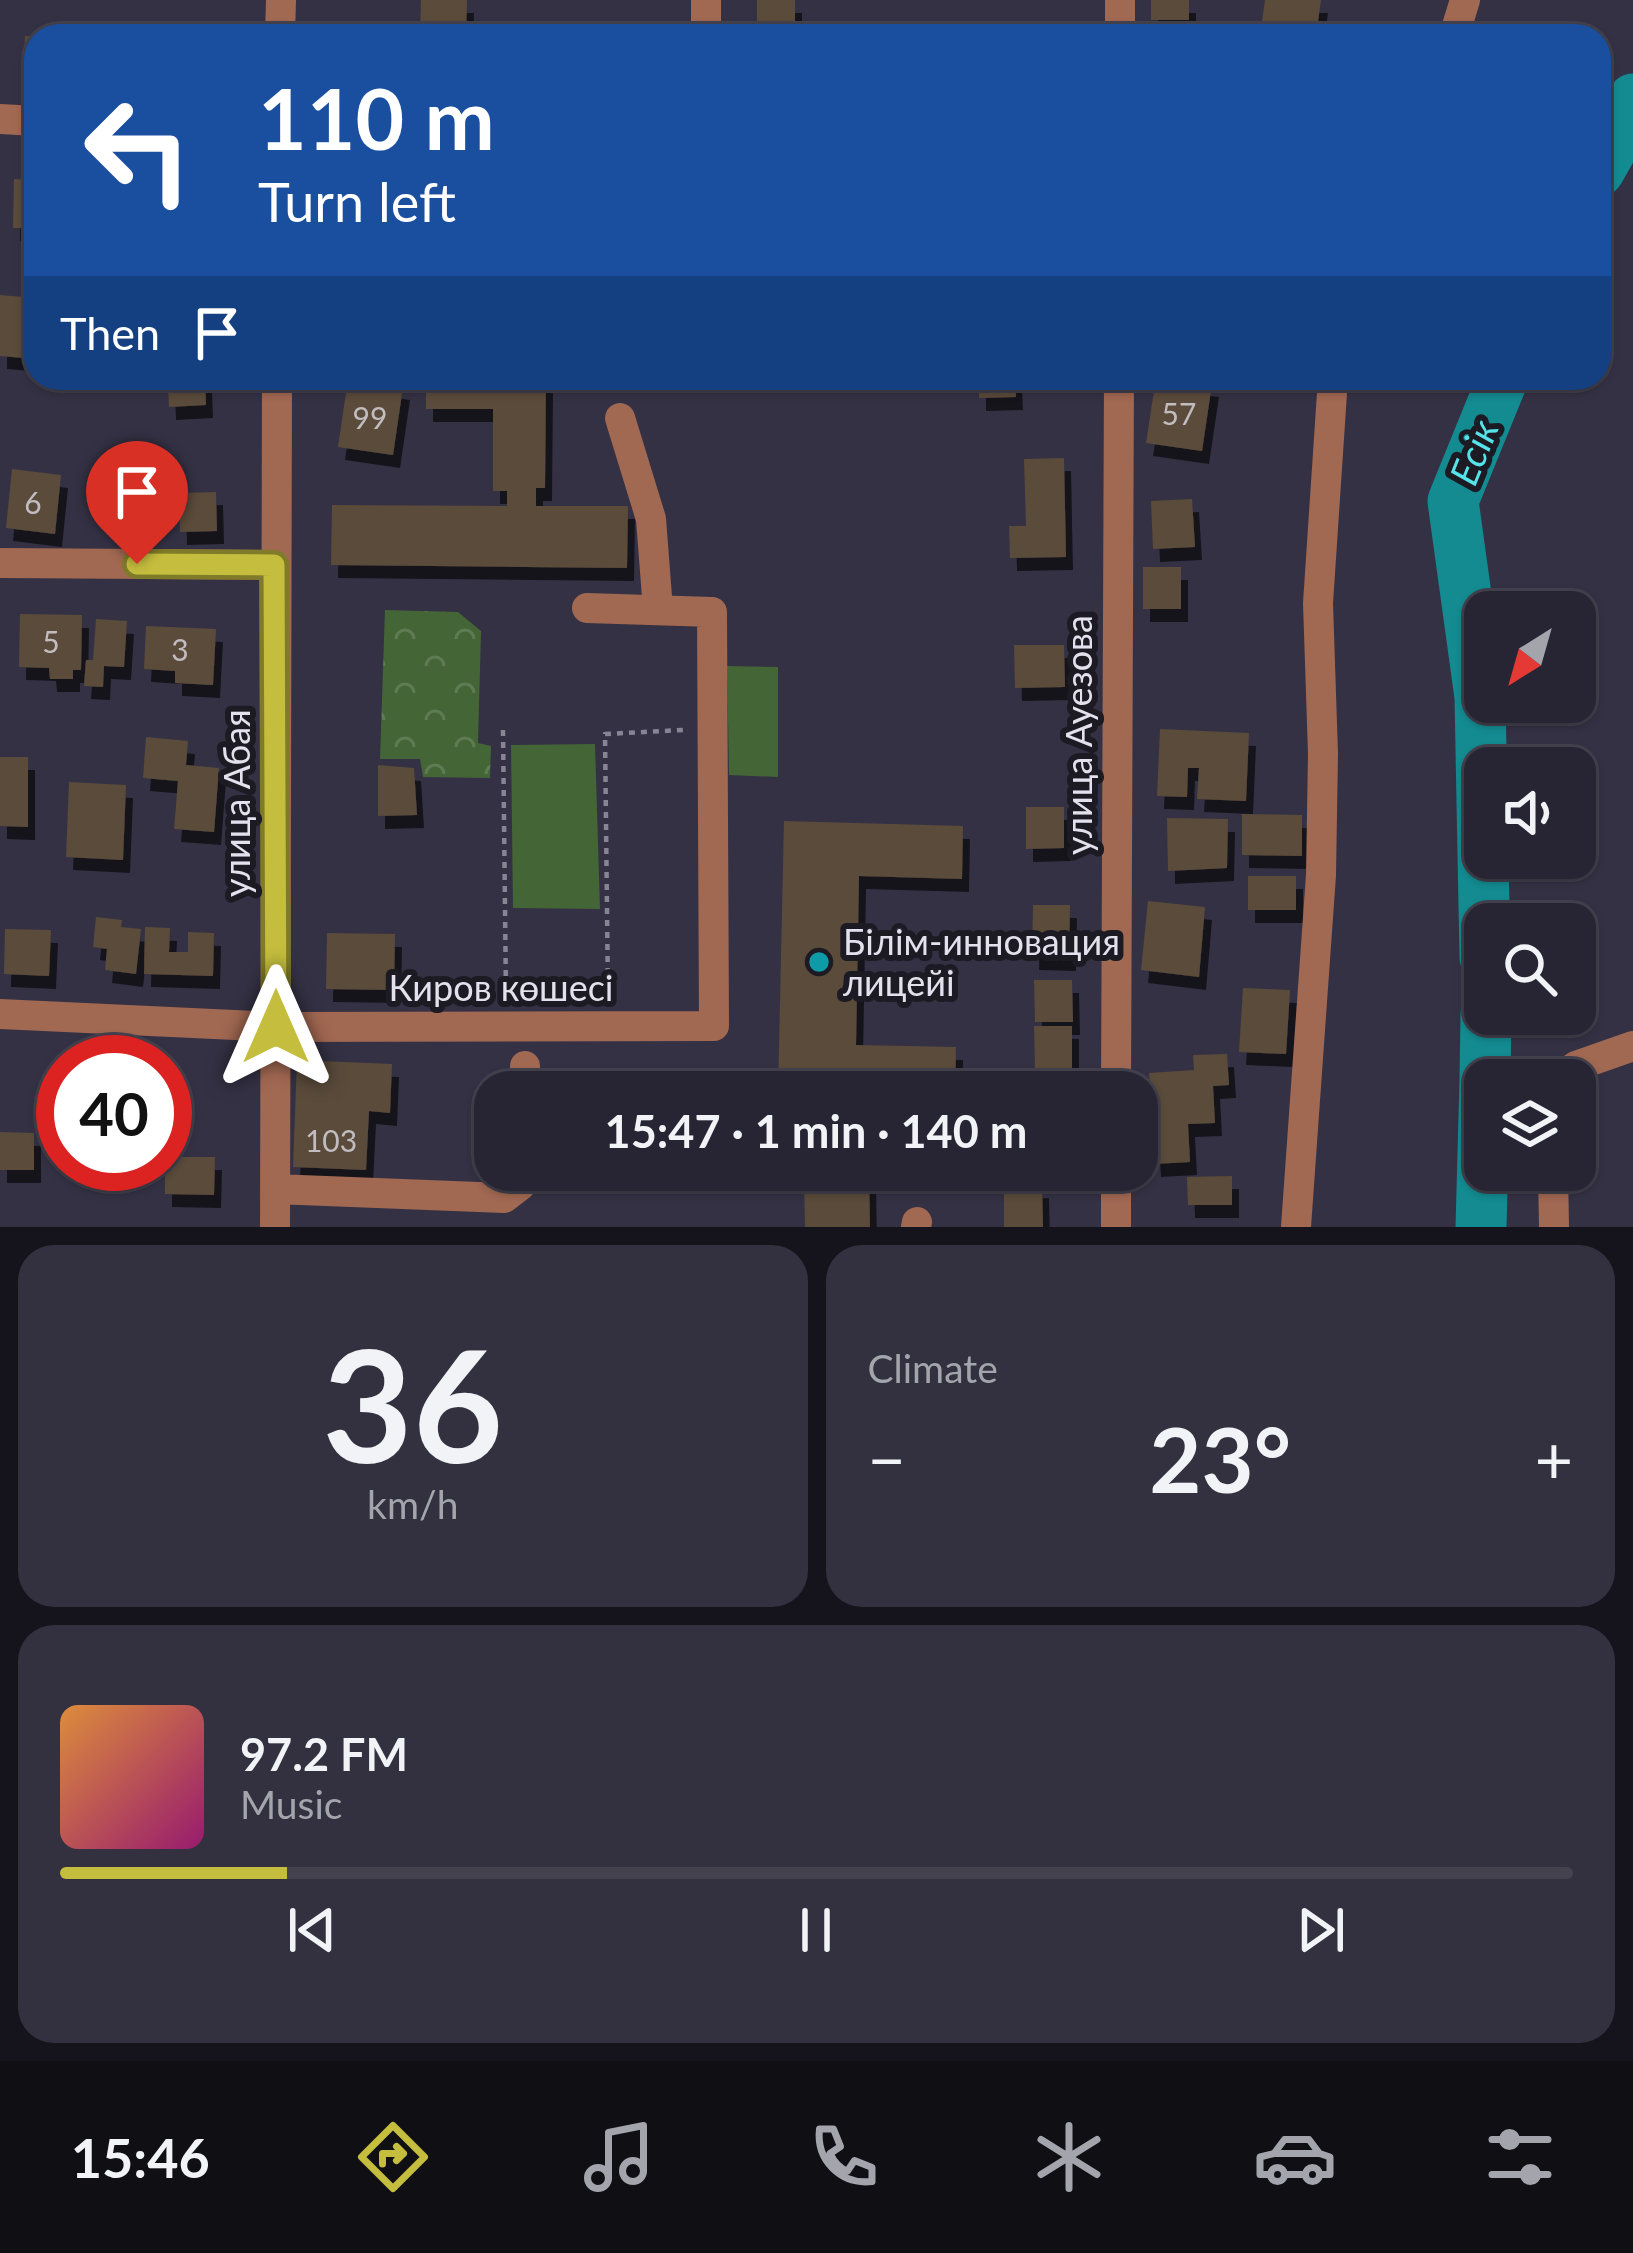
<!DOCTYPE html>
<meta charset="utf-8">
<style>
:root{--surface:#272533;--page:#33313f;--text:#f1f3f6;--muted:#a4a5ac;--line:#43424e;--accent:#c4bd3e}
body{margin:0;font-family:Lato,sans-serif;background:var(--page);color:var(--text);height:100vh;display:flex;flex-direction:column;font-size:45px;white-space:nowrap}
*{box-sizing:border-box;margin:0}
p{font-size:39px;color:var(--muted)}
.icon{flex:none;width:66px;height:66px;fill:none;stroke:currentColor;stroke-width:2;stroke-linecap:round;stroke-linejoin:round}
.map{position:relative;height:1227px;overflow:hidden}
.panel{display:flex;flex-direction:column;gap:18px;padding:18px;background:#15141c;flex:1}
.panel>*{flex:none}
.banner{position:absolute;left:24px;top:24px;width:1587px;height:366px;border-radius:36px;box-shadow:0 3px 9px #0004,0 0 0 3px var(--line);background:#1a4fa0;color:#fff;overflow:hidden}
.needle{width:78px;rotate:217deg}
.fabs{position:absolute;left:1464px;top:591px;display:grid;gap:24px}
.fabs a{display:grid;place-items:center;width:132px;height:132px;border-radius:24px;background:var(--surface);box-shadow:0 3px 9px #0004,0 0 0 3px var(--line);font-size:60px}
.speed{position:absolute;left:36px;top:1035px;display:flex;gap:24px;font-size:60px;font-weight:700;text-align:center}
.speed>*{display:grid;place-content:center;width:156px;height:156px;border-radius:50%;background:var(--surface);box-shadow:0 3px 9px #0004,0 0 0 3px var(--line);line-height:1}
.speed .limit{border:18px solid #d22;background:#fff;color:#111}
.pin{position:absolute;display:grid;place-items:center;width:102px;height:102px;color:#fff;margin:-123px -51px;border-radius:50% 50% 50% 0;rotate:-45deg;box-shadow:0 0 12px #0007}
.pin .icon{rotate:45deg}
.me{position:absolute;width:132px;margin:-66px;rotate:0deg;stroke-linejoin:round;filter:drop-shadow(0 0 9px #0008)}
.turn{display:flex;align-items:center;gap:42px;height:252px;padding:0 36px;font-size:54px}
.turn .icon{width:156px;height:156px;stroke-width:2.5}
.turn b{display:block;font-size:84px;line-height:102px}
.then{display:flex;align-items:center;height:114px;padding:0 36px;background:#0003;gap:24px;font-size:45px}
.big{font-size:90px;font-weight:700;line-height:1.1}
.panel .widget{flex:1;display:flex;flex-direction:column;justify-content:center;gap:18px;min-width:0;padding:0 42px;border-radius:36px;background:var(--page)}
.panel .dial{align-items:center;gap:0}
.dial b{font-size:156px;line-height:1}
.song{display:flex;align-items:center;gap:36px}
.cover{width:144px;height:144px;border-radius:18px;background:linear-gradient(135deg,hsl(30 70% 55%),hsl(320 70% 35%))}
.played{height:12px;border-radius:6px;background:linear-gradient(90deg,var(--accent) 15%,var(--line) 15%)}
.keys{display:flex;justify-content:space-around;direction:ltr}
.heat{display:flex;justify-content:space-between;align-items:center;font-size:66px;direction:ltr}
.panel .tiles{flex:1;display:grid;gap:18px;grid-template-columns:1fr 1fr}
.widget:last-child{grid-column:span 2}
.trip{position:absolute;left:474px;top:1071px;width:684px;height:120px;border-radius:36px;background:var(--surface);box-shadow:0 3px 9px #0004,0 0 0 3px var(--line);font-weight:700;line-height:120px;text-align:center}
.menu{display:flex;height:192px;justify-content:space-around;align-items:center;background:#100f14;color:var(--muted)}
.menu .icon{width:84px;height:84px}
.menu .current{color:var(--accent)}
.menu b{font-size:54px;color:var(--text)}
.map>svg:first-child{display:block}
</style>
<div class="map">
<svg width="1633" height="1227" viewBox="0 0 1633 1227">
<defs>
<pattern id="forest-crowns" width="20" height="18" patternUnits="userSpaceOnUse" patternTransform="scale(3)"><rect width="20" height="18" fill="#446536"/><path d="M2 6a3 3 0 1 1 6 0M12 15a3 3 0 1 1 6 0" fill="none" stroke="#5f7b53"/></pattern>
<filter id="shadow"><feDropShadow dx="7" dy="13" stdDeviation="0" flood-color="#0009"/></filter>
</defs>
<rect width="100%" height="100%" fill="#343144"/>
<!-- forest -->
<path fill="url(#forest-crowns)" d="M 385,610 L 458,612 L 481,631 L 478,743 L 491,746 L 490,778 L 423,777 L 420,759 L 380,759 Z"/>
<!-- green -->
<path fill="#446536" d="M 727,666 L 778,667 L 778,777 L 729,775 Z
M 595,744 L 600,909 L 513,908 L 511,745 Z"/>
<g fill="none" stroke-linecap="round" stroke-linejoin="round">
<!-- river -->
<path stroke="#138b91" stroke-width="51" d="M 1599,171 L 1628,120 L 1633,99
M 1485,958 L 1480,697 L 1453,501 L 1503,378
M 1485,1080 L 1486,1014
M 1481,1227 L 1485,1080"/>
</g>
<!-- building -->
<path fill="#5a4b3a" filter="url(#shadow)" d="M 421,0 L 467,0 L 466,36 L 420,36 Z
M 757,0 L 795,0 L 795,36 L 757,35 Z
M 1151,0 L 1189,0 L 1189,20 L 1151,20 Z
M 1265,0 L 1321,0 L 1316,36 L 1260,36 Z
M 25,36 L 36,37 L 36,77 L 23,76 Z
M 14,179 L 36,180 L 36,228 L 13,228 Z
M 0,295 L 36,298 L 36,359 L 0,356 Z
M 168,378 L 205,378 L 206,405 L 169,407 Z
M 426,378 L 546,378 L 545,488 L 536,488 L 536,506 L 628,506 L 627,568 L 331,565 L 332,505 L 507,506 L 507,491 L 493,491 L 493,409 L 426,409 Z
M 979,378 L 1015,378 L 1016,397 L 979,398 Z
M 1156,378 L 1212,384 L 1202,451 L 1146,443 Z
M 348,379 L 403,387 L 393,455 L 338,447 Z
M 1064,458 L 1066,557 L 1010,558 L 1009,526 L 1026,526 L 1024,459 Z
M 12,469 L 61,475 L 55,534 L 6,528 Z
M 152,485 L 154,524 L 117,525 L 115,486 Z
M 216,492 L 217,531 L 180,532 L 179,493 Z
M 1192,499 L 1195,547 L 1153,549 L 1151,501 Z
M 1143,567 L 1181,567 L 1181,609 L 1143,609 Z
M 20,614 L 82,615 L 81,670 L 73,670 L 73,679 L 50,679 L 49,668 L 19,667 Z
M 96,619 L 127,621 L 124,667 L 104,666 L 103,687 L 84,686 L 86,660 L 93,660 Z
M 146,626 L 216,629 L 213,685 L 175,683 L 175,671 L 144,669 Z
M 1014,645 L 1064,645 L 1065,687 L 1015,688 Z
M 1160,729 L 1249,733 L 1246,801 L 1197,799 L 1199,768 L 1188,768 L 1187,797 L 1157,796 Z
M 146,737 L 188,741 L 186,765 L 219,768 L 214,832 L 174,829 L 178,781 L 143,778 Z
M 0,757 L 28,757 L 28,827 L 0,826 Z
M 378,765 L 414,768 L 417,815 L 378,816 Z
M 69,782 L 126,785 L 123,860 L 66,857 Z
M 1026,807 L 1064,807 L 1064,848 L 1026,849 Z
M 1242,814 L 1302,815 L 1302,856 L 1242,855 Z
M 1167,818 L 1228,819 L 1227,868 L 1168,871 Z
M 784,821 L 963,826 L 962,879 L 859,876 L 856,1045 L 956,1047 L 955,1092 L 778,1092 Z
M 1248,876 L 1296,876 L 1296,910 L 1248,910 Z
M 1148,901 L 1205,907 L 1199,977 L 1141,970 Z
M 1033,905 L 1070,905 L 1069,958 L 1032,957 Z
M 96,917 L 122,920 L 121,927 L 141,929 L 136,974 L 105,970 L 107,949 L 93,947 Z
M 145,927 L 170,928 L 169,952 L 188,952 L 188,932 L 214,933 L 213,976 L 144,974 Z
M 5,929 L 51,930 L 49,976 L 4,974 Z
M 327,933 L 395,934 L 394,990 L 326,989 Z
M 1034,980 L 1072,980 L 1073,1022 L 1035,1022 Z
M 1243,988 L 1290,990 L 1286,1054 L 1239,1052 Z
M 1034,1026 L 1072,1026 L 1072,1068 L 1035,1068 Z
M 1227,1054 L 1229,1085 L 1213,1086 L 1215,1123 L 1188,1124 L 1190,1162 L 1154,1164 L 1149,1073 L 1194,1070 L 1193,1055 Z
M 297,1060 L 392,1064 L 390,1113 L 369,1111 L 366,1170 L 293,1167 Z
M 0,1132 L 34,1133 L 34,1170 L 0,1170 Z
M 165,1157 L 215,1157 L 214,1195 L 165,1194 Z
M 869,1175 L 870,1227 L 805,1227 L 804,1176 Z
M 1232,1176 L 1232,1205 L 1188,1205 L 1187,1177 Z
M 1042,1185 L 1043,1227 L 1004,1227 L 1004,1186 Z"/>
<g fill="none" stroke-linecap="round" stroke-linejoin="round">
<!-- path -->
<path stroke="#878594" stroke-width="4.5" stroke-dasharray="6 6" stroke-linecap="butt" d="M 503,730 L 506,997
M 608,998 L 605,734 L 683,730"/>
<!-- minor -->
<path stroke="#a16852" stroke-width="30" d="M 280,36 L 281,0
M 706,36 L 706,0
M 1120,36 L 1120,0
M 1454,36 L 1465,0
M 0,119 L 36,121
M 620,418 L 651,519 L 658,610
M 0,563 L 274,565
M 0,1014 L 276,1027 L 714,1026 L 712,612 L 587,608
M 525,1066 L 526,1092
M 1555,1080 L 1576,1066 L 1633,1046
M 1116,1092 L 1119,378
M 1553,1170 L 1554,1227
M 275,1189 L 504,1198 L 521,1185 L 528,1170
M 275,1227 L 277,378
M 916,1227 L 917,1222
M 1116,1227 L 1116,1170
M 1296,1227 L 1321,875 L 1323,754 L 1318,603 L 1333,378"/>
</g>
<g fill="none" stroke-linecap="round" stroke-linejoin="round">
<!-- route casing -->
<g stroke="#7f7b28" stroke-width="30">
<path id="route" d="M 137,564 L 274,565 L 276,1027"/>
</g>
<!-- route -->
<use href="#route" stroke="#c4bd3e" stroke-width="21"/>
</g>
<!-- markers -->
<circle fill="#0f9aa8" stroke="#1c1b23" stroke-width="4.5" cx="819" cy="962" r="12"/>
<g text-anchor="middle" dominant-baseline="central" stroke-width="12" stroke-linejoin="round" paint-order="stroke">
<!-- number labels -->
<g font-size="30" fill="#c1bcc0">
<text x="1179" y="413">57</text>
<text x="370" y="417">99</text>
<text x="33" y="502">6</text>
<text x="51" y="641">5</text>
<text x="180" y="649">3</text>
<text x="331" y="1140">103</text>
</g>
<!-- street labels -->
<g font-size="36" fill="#e3e1ed" stroke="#1c1b23">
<text transform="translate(1078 735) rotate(-90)">улица Ауезова</text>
<text transform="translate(236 803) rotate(-90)">улица Абая</text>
<text x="501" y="987">Киров көшесі</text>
</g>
<!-- poi labels -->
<g font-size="36" fill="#e3e1ed" stroke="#1c1b23" text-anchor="start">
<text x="843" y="941">Білім-инновация<tspan x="843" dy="41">лицейі</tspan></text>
</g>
<!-- water labels -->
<g font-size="39" font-style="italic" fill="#55e2e9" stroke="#1c1b23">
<text transform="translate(1473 452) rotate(-68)">Есік</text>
</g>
</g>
</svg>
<div class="fabs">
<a><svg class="needle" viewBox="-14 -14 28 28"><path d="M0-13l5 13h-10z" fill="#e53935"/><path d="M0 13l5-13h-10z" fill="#a4a5ac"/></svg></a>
<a><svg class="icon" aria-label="sound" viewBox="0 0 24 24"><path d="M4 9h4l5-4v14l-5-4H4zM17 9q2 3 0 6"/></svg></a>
<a><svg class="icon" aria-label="search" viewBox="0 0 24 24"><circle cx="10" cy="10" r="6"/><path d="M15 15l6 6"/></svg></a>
<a><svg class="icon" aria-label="layers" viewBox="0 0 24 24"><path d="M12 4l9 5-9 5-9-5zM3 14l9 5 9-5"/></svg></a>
</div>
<div class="speed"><div class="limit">40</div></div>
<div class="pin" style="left:137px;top:564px;background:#d93025"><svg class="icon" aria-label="arrive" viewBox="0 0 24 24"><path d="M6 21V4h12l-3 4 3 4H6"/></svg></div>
<svg class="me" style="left:276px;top:1027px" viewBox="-20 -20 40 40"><path d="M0-17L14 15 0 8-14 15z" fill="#c4bd3e" stroke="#fff" stroke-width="4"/></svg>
<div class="trip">15:47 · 1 min · 140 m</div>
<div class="banner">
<div class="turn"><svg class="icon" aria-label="left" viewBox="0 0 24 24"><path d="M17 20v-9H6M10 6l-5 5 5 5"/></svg><div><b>110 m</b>Turn left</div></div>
<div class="then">Then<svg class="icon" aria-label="arrive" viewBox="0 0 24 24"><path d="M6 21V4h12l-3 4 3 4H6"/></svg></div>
</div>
</div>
<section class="panel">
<div class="tiles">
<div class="widget dial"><b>36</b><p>km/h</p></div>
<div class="widget"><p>Climate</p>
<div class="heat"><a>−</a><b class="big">23°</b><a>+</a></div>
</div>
<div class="widget">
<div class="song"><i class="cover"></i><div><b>97.2 FM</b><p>Music</p></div></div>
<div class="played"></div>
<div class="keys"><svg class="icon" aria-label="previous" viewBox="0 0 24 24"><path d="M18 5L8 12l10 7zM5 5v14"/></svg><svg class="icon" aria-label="pause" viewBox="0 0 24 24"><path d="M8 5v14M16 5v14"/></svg><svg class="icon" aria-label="next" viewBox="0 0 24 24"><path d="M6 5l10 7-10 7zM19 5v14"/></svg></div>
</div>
</div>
</section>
<nav class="menu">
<b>15:46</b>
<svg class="icon current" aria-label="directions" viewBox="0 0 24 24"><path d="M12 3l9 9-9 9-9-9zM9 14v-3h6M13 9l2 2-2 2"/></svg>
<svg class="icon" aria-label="music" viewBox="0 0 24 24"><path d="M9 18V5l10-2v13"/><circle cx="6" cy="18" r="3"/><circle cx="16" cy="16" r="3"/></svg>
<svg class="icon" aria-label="phone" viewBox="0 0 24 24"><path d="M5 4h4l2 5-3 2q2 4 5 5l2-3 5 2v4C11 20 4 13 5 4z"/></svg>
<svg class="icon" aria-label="climate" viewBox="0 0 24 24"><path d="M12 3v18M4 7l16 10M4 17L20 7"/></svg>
<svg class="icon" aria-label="car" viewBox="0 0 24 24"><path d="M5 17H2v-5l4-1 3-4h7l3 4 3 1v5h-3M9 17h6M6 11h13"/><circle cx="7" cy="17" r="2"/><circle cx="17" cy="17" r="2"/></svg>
<svg class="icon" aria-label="filters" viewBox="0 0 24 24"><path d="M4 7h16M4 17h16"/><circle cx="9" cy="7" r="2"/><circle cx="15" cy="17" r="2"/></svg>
</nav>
